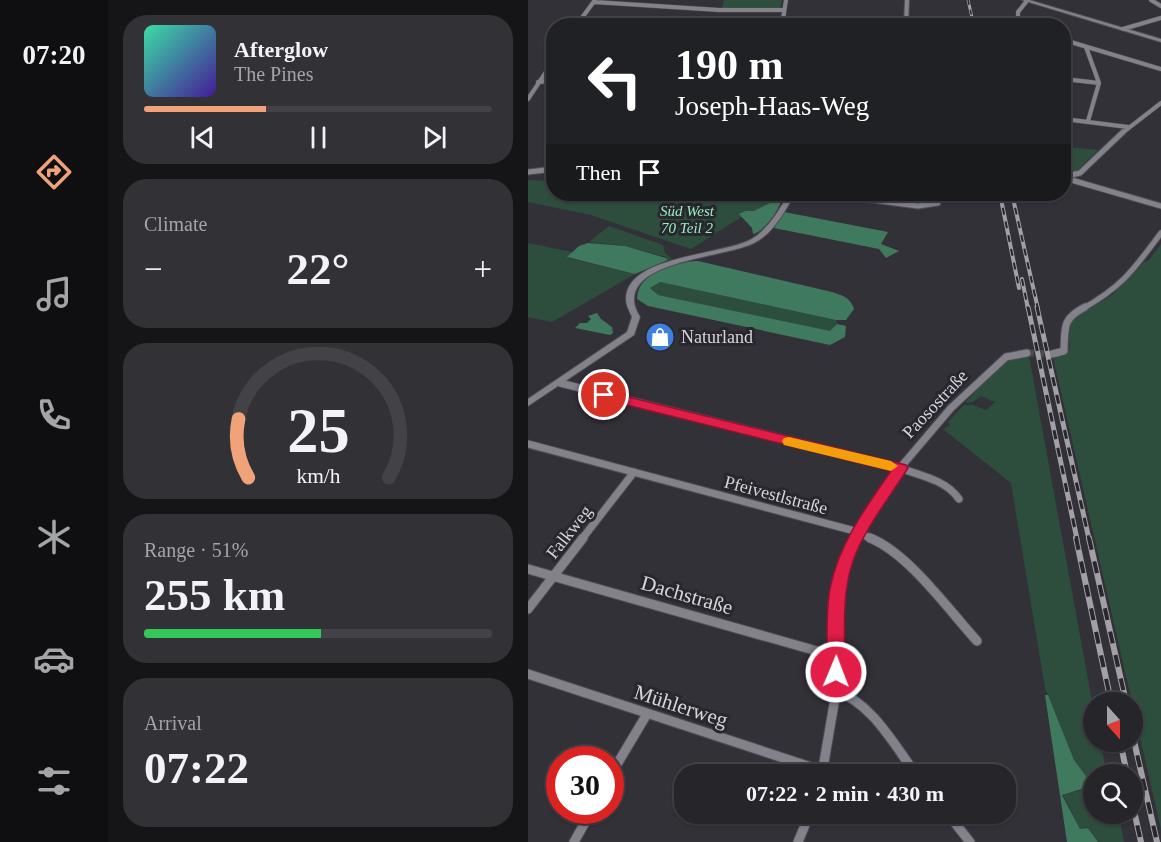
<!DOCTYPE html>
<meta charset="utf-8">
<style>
:root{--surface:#26252a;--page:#323136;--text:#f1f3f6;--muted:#a4a5a8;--line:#424247;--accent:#f0a279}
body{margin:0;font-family:Georgia,serif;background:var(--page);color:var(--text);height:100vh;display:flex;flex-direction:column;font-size:22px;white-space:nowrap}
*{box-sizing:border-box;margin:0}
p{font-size:20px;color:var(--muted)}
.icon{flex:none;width:33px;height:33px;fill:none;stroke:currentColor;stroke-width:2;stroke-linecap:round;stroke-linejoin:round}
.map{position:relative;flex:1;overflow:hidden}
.panel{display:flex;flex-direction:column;gap:15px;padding:15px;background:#151417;width:420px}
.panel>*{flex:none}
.hud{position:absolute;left:18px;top:18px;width:525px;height:183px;border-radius:24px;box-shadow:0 2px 4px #0004,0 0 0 2px var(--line);background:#202124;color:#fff;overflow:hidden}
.needle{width:39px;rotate:159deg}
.tools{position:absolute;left:555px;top:692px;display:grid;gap:12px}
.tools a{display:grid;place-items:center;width:60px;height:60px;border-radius:50%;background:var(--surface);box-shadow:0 2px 4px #0004,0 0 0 2px var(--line);font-size:30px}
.speed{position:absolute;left:18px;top:746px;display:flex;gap:12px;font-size:30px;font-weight:700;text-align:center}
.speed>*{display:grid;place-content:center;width:78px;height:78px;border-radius:50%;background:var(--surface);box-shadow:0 2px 4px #0004,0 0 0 2px var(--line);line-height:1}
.speed .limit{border:9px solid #d22;background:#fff;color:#111}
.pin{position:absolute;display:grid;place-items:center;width:51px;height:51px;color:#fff;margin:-26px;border:3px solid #fff;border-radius:50%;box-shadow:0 2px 6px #0007}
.me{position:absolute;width:66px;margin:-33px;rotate:1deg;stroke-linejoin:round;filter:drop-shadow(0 0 4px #0008)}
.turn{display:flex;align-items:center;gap:21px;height:126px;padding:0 30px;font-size:27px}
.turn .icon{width:78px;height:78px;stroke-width:2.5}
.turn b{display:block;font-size:42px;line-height:51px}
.then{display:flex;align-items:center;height:57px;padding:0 30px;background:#0003;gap:12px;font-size:22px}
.big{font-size:45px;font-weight:700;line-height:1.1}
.panel .tile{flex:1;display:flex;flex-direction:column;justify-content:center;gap:9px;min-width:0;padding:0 21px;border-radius:24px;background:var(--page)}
.panel .dial{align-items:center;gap:0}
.dial svg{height:156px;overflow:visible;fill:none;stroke:var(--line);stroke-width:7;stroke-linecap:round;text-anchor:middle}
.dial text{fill:var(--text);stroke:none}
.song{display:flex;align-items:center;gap:18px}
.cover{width:72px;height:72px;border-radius:9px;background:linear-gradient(135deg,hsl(160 70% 55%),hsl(260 70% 35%))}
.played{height:6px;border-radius:3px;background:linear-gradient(90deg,var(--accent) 35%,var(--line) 35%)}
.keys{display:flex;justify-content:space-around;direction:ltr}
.heat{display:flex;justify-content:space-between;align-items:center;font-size:33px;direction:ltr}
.charge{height:9px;border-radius:4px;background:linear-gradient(90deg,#34c759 51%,var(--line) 0)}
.trip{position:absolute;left:146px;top:764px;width:342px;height:60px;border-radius:24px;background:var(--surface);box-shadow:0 2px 4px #0004,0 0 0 2px var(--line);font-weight:700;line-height:60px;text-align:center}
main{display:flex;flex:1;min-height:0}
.tabs{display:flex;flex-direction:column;width:108px;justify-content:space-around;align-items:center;background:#0f0f11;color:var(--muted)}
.tabs .icon{width:42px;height:42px}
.tabs .selected{color:var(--accent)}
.tabs b{font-size:27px;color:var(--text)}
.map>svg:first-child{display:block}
</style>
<main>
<nav class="tabs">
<b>07:20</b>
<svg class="icon selected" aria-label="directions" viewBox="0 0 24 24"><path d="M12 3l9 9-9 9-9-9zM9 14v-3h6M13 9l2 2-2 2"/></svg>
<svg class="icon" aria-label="music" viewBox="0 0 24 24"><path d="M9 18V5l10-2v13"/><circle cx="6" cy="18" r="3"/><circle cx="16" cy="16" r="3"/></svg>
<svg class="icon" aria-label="phone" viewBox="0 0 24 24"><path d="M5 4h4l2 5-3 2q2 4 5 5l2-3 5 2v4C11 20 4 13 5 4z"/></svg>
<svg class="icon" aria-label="climate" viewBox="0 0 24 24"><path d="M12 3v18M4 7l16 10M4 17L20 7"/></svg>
<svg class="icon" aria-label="car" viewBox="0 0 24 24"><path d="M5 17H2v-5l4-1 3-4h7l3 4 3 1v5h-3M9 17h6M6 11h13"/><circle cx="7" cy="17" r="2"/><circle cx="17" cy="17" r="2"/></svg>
<svg class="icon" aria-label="filters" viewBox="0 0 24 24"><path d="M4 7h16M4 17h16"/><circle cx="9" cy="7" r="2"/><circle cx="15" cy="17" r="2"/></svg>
</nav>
<section class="panel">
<div class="tile">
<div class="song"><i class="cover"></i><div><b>Afterglow</b><p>The Pines</p></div></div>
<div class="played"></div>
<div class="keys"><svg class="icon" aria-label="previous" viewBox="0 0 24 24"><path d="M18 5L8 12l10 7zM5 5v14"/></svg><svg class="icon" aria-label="pause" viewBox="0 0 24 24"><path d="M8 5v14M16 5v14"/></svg><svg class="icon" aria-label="next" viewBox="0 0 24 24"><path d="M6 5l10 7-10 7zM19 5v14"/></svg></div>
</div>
<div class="tile"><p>Climate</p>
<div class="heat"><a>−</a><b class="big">22°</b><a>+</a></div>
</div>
<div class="tile dial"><svg viewBox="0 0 100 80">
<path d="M14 69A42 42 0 1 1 86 69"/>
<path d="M14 69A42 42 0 0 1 9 39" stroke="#f0a279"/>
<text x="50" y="56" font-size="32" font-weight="700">25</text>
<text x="50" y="72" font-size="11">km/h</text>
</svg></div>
<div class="tile"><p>Range · 51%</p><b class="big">255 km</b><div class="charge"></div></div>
<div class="tile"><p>Arrival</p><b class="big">07:22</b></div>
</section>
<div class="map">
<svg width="633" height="842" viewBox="0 0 633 842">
<rect width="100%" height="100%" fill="#333138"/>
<!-- green -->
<path fill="#2d4e3d" d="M 196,0 L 254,0 L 252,10 L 194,9 Z
M 536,147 L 570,150 L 550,170 L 543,172 L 538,165 L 542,165 L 541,162 L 537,162 Z
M 0,180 L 25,181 L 26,194 L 256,194 L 227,213 L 221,212 L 163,249 L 63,215 L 0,202 Z
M 81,226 L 135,245 L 137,253 L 144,259 L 140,260 L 138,257 L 97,246 L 61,242 Z
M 0,243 L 44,252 L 40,258 L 107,274 L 24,322 L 0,317 Z
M 633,244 L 633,829 L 525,357 L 536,356 L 542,348 L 540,332 L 542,321 L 584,295 L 615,263 L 621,260 Z
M 132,282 L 308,320 L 309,324 L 302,332 L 130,295 L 122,288 Z
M 501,356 L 565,707 L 566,741 L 572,741 L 579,774 L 566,774 L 566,813 L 587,813 L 588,816 L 591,816 L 596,842 L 570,842 L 560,827 L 552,829 L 535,795 L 557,789 L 561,780 L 546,760 L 517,688 L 483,483 L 415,429 L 422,425 L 420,422 L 436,405 L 445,405 L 458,410 L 467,402 L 453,396 L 445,402 L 437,403 L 473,364 L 481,359 Z"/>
<!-- forest -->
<path fill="#407a5e" d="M 254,197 C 253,208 236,232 225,234 L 224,228 L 211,214 L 218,211 L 226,211 Z
M 256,212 L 360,232 L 353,244 L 371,251 L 358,258 L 351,249 L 246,228 Z
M 60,243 L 97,246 L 138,258 L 140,260 L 107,274 L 39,257 L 51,246 Z
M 170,261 L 304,292 C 314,295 323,298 326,309 L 318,320 L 308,320 L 132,282 L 122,288 L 130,295 L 302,331 L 309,324 L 318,326 L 317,337 L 302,345 L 120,306 L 109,299 C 110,271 148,262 170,261 Z
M 69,313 L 73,319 L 84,327 L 85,333 L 82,335 L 47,328 L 52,323 L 59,323 L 63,319 L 60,316 Z
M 517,695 L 520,695 L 546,760 L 561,780 L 557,788 L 534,795 L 552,829 L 560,828 L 570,842 L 539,842 Z"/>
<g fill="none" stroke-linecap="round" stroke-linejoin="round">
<!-- minor-tunnel -->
<path stroke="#4c4a50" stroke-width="7" stroke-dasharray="7 3" stroke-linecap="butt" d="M 499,353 L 524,354"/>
<!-- minor-far3 casing -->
<g stroke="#504d54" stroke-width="5">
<path id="minor-far3" d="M 623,0 L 633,6
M 66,2 L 191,10 L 255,10
M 48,26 L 67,0
M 254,26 L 258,0
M 490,26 L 490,12 L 498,2
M 595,29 L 633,18
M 536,40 L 633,69
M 558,47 L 571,83 L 560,121
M 536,79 L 571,83
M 10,82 L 26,81
M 0,99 L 26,60
M 536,119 L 600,127
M 593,134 L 633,103"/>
</g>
<!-- minor-far2 casing -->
<g stroke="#504d54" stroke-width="7">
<path id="minor-far2" d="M 536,168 L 540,179
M 0,172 L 26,169
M 540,179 L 543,175 L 552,173 L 595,132
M 540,179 L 633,206
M 298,194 L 390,206 L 410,203 L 410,194
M 554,309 C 595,286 606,269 633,233"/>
</g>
<!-- minor-far1 casing -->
<g stroke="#504d54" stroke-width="9">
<path id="minor-far1" d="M 524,354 L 536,351 C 537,327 534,319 557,307
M 32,383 L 372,468 C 393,476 418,480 431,499
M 0,444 L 323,530 L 345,539
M 54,539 L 106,472
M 327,539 L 349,500 L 372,468 L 423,408 L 478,357 L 499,353"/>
</g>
<!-- minor casing -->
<g stroke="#504d54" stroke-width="11">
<path id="minor" d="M 342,538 C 380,553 420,609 449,641
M 0,569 L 296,653 L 308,653
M 0,609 L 55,538
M 0,674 L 295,771
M 308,691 C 344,703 366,745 388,774
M 294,774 L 307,698 L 309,592 L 316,563 L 327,538
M 82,776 L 119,714
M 419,813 L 442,842
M 46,842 L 64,810
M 270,842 L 282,813"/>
</g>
<!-- tertiary casing -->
<g stroke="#504d54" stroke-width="2">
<path id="tertiary" d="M 377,0 L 381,0 L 380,26 L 376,26 Z
M 494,0 L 501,0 L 633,39 L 633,42 Z
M 261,194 L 267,194 C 256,212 246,233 226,243 C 199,257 105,260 106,300 C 106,306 109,312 112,317 L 106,335 L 0,406 L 0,399 L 99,332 L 104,317 C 102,312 98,306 98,299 C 98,256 193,255 222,240 C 240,230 250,211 261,194 Z"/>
</g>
<!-- minor-far3 -->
<use href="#minor-far3" stroke="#83818a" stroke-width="4"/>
<!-- minor-far2 -->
<use href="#minor-far2" stroke="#83818a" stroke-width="5"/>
<!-- minor-far1 -->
<use href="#minor-far1" stroke="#83818a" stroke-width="7"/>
<!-- minor -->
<use href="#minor" stroke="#83818a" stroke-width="9"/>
<!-- tertiary -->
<use href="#tertiary" fill="#83818a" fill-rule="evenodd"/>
<!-- rail-far3 casing -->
<g stroke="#a2a0a6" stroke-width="3">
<path id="rail-far3" d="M 440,0 L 446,26"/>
</g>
<!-- rail-far2 casing -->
<g stroke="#a2a0a6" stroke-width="4">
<path id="rail-far2" d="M 472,194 L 491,288
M 484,194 L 510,309
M 494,279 L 500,309"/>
</g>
<!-- rail-far1 casing -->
<g stroke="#a2a0a6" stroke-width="5">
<path id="rail-far1" d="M 500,307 L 549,539
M 509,307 L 561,539"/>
</g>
<!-- rail casing -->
<g stroke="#a2a0a6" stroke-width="6">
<path id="rail" d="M 548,538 L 583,702
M 561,538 L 598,702
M 604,732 L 629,842
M 592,741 L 599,774
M 604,802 L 613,842"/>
</g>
<!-- rail-far3 -->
<use href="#rail-far3" stroke="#29272e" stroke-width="1.5" stroke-dasharray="5" stroke-linecap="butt"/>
<!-- rail-far2 -->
<use href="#rail-far2" stroke="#29272e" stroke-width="2" stroke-dasharray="7" stroke-linecap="butt"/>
<!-- rail-far1 -->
<use href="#rail-far1" stroke="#29272e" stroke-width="3" stroke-dasharray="9" stroke-linecap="butt"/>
<!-- rail -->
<use href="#rail" stroke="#29272e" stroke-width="4" stroke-dasharray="12" stroke-linecap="butt"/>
</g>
<!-- route -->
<path fill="#e11d48" stroke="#92132f" stroke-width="1.5" d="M 76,391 L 378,465 L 380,468 C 362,497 336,529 325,561 C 313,596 317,636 317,672 L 314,677 L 308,680 L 302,677 L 299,672 C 300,646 297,615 302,589 C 310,545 338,507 363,471 L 71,398 L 69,395 Z"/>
<!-- slow -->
<path fill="#f59e0b" d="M 261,437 L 363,461 L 370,466 L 363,471 L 256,445 L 254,441 L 256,438 Z"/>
<!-- icons -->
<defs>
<g id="shop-disc" transform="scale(1.5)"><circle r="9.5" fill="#3f7fe0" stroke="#29272e"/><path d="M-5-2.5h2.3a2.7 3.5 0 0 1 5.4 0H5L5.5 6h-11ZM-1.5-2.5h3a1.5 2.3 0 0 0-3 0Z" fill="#fff"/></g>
</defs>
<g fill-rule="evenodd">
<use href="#shop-disc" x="132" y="337"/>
</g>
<g text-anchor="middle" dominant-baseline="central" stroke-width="6" stroke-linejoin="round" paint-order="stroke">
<!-- far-park labels -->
<g font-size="15" font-style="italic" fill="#96efc2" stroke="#29272e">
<text x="159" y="211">Süd West<tspan x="159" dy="17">70 Teil 2</tspan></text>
</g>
<!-- poi labels -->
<g font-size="18" fill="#d7d5da" stroke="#29272e" text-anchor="start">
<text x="153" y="337">Naturland</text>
</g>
<!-- street labels -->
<g font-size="18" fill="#d7d5da" stroke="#29272e">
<text transform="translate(407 404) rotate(-47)">Paosostraße</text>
<text transform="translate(248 495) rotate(15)">Pfeivestlstraße</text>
<text transform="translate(41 532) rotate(-52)">Falkweg</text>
</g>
<!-- near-street labels -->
<g font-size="21" fill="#d7d5da" stroke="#29272e">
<text transform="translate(159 595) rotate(16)">Dachstraße</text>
<text transform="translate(153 706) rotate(18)">Mühlerweg</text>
</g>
</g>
</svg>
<div class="tools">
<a><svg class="needle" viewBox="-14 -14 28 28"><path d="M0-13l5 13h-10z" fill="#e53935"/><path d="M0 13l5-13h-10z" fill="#a4a5a8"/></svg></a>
<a><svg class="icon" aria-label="search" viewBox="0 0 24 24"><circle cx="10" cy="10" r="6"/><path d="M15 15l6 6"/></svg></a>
</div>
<div class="speed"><div class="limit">30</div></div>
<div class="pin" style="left:76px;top:395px;background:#d93025"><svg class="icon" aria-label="arrive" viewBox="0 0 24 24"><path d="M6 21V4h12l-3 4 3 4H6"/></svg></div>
<svg class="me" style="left:308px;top:672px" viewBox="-20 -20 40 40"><circle r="17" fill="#e11d48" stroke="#fff" stroke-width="3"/><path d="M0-11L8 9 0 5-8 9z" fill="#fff"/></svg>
<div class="trip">07:22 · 2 min · 430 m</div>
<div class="hud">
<div class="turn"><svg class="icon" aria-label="left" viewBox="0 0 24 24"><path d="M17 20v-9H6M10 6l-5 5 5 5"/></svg><div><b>190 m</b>Joseph-Haas-Weg</div></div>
<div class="then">Then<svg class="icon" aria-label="arrive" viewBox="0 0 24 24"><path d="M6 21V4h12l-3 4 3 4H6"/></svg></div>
</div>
</div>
</main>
